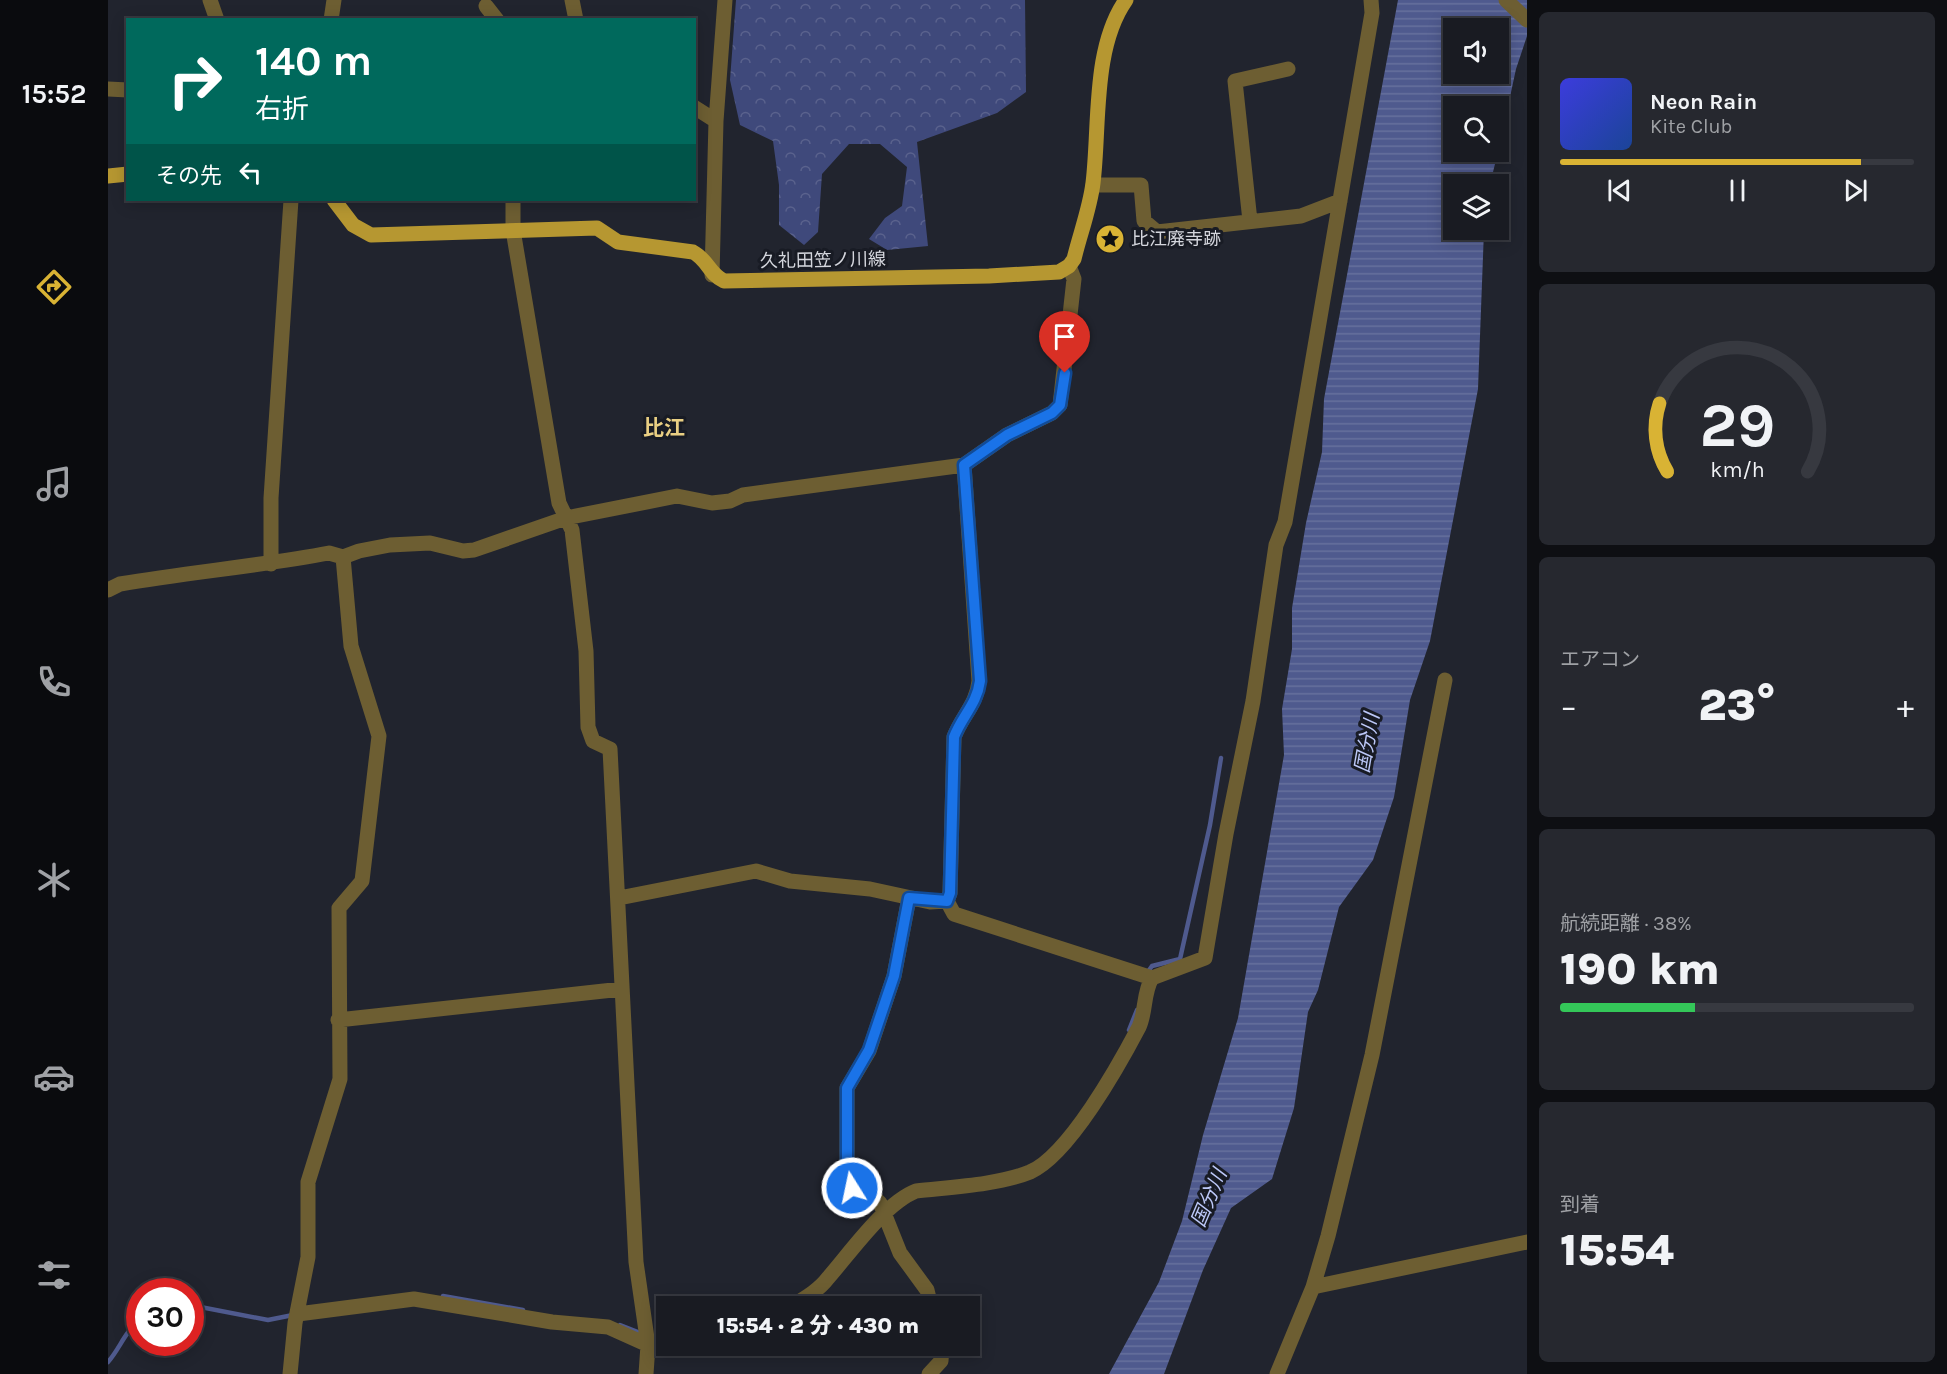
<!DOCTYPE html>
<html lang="ja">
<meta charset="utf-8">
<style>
:root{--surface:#191b22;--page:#26282f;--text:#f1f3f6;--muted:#9fa1a5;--line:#373940;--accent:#d9b334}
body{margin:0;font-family:Karla,"Noto Sans JP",sans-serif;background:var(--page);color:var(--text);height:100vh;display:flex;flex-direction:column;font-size:22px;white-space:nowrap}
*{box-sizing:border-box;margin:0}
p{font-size:20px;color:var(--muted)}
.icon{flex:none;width:33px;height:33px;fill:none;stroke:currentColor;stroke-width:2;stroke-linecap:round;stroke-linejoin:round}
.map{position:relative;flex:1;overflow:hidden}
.panel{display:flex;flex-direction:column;gap:12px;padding:12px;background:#0e0f13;width:420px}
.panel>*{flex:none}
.top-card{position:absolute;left:18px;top:18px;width:570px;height:183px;border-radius:0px;box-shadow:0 3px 15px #0003,0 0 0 2px var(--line);background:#00695c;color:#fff;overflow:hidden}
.fabs{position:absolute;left:1335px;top:18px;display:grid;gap:12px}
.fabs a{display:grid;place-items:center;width:66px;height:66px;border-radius:0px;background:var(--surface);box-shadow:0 3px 15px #0003,0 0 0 2px var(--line);font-size:30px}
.speed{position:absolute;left:18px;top:1278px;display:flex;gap:12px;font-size:30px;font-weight:700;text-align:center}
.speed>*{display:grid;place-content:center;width:78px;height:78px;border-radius:50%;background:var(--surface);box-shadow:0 3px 15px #0003,0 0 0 2px var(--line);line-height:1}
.speed .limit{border:9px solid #d22;background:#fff;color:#111}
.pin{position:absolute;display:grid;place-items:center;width:51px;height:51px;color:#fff;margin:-62px -26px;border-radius:50% 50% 50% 0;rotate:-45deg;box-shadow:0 0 6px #0007}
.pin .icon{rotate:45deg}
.me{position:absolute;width:66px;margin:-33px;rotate:350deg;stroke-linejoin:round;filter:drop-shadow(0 0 4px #0008)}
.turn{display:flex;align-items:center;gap:21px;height:126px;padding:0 30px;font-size:27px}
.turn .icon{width:78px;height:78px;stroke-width:2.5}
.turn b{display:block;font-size:42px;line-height:51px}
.then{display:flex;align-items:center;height:57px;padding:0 30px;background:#0003;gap:12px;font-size:22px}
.big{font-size:45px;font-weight:800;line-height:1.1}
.panel .tile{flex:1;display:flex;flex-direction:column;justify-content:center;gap:9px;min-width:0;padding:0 21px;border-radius:9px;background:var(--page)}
.panel .dial{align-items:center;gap:0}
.dial svg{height:156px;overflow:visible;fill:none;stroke:var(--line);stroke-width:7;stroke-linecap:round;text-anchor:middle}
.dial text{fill:var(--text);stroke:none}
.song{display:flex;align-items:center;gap:18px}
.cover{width:72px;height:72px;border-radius:9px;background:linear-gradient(135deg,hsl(240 70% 55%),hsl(220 70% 35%))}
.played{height:6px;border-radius:3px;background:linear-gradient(90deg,var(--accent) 85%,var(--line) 85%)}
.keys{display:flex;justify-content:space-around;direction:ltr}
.heat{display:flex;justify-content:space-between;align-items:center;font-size:33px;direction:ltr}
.charge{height:9px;border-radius:4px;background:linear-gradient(90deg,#34c759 38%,var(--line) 0)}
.trip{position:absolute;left:548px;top:1296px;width:324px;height:60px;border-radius:0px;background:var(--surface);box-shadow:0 3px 15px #0003,0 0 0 2px var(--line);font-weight:800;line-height:60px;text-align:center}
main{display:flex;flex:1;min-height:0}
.menu{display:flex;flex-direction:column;width:108px;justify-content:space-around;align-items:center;background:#0a0b0e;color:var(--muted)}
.menu .icon{width:42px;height:42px}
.menu .selected{color:var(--accent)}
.menu b{font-size:27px;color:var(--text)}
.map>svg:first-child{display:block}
</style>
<main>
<nav class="menu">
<b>15:52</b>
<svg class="icon selected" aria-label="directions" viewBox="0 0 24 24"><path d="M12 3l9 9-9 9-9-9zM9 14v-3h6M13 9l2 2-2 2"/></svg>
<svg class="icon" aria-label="music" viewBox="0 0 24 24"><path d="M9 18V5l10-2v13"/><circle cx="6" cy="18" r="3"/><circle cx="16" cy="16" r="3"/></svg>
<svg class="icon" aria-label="phone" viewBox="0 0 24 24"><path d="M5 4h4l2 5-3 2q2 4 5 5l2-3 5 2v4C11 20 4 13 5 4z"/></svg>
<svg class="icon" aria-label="climate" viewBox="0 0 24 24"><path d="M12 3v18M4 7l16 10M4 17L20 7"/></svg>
<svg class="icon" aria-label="car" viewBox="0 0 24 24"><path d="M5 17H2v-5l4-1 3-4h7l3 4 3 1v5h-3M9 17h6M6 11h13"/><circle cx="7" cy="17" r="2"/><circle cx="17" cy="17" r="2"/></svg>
<svg class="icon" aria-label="filters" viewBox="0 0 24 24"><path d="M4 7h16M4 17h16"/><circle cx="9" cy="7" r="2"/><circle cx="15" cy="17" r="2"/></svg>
</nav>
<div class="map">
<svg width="1419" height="1374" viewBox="0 0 1419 1374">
<defs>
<pattern id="forest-crowns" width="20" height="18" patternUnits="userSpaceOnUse" patternTransform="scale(1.5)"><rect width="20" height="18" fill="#3f497b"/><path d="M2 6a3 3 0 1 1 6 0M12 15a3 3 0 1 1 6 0" fill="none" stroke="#5a628d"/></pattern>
<pattern id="water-rules" width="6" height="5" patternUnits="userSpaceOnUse" patternTransform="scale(1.5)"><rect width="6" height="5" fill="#4f5a8e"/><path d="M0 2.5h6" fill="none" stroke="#67719d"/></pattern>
</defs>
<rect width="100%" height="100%" fill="#21242e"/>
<!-- forest -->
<path fill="url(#forest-crowns)" d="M 628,0 L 917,0 L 918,92 L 889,113 L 809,142 L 820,246 L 779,250 L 761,239 L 777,218 L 794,206 L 799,167 L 772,144 L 741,144 L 714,174 L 710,232 L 696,245 L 671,225 L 671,185 L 665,141 L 632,125 L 622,80 Z"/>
<!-- water -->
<path fill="url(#water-rules)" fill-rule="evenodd" d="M 1290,0 L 1419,0 L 1419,36 L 1408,69 L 1391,148 L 1390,106 L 1346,106 L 1346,152 L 1390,152 L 1382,184 L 1346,184 L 1346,230 L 1376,230 L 1370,389 L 1322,641 L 1302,700 L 1286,797 L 1265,860 L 1231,907 L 1210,990 L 1200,1012 L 1186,1108 L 1164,1179 L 1123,1208 L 1095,1270 L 1056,1374 L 1001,1374 L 1051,1282 L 1074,1221 L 1095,1135 L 1130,1018 L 1176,755 L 1174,709 L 1184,649 L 1184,608 L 1198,523 L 1214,452 L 1216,399 ZM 1346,28 L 1390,28 L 1390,74 L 1346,74 Z"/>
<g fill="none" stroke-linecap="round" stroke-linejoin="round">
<!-- stream -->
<path stroke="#4f5a8e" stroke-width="4.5" d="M 1039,973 L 1044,966 L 1072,959 L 1102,825 L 1113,758
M 1021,1030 L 1029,1010
M 335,1296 L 415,1310
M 82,1305 L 160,1320 L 185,1315
M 671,1306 L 682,1302
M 512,1325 L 535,1334
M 0,1362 C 13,1347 16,1332 32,1321"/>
<!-- minor -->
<path stroke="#6d5e32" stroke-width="15" d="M 102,0 L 109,20
M 464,0 L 468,20
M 1398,0 L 1419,20
M 378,6 L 389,20
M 223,20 L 226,0
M 0,89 L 20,90
M 586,107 L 608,121
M 985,185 L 1033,185 L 1036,221 L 1049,232 L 1193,216 L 1232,201
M 405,200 L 405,230 L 451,503 L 464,530 L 478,651 L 480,727 L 485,741 L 502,749 L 528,1262 L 540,1345 L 538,1374
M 1142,221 L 1127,81 L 1180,69
M 604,275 L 608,121 L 617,0
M 856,465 L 871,681 C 869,704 854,716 846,737 L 842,893 L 839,901 L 846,914 L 1044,978
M 163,564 L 163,498 L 183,200
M 0,590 L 12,584 C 82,572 152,566 221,553 L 235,557 L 251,551 L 282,545 L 322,543 L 355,551 L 366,550 L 458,518 L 569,496 L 604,503 L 622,501 L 635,495 L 856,465 L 899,435 L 944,413 L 952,405 L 966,279 L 961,266
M 511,898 L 648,871 L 682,881 L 762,889 L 822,902 L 839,901
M 801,898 L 786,976 L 761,1051 L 739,1088 L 739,1162 L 744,1188 L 763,1194 L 772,1203 L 792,1253 L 819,1290 L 823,1306
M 230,1020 L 514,989
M 1205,1287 L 1419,1242
M 684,1306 C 697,1298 711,1290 720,1278 C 742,1253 777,1203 808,1191 C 843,1187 890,1185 922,1172 C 961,1155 1011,1065 1031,1027 C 1038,1012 1035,993 1044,978 L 1097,958 L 1118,834 L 1145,701 L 1168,545 L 1177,522 L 1264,13 L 1263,0
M 190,1314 L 306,1299 L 444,1322 L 500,1327 L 540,1345 L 558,1345
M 182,1374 L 187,1323 L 200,1257 L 200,1182 L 232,1079 L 231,908 L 254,881 L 271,736 L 243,646 L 235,557
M 821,1374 L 833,1361 L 834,1346
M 1169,1374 L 1205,1287 L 1220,1236 L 1264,1055 L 1337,680"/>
<!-- major -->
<path stroke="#b69731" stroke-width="15" d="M 0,176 L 20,174
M 226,200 L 245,225 L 263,235 L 489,228 L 510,242 L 585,252 C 600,260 601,274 616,281 L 881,276 L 951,272 L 961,266 L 966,259 C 972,234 982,208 985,183 C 992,126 984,48 1018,0"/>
</g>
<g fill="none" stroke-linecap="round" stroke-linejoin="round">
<!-- route casing -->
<g stroke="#114b97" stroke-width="15">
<path id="route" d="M 744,1188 L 739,1162 L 739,1088 L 761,1050 L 786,976 L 801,898 L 839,901 L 842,893 L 846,737 C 854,716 869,704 872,681 L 856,465 L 899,435 L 944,413 L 952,405 L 957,373"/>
</g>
<!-- route -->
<use href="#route" stroke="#1a73e8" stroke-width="10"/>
</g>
<!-- icons -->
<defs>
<g id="sight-disc" transform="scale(1.5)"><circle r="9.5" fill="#d9b334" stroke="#181b24"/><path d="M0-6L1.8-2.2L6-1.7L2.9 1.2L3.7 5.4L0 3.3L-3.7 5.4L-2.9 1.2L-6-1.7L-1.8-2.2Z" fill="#111"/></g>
</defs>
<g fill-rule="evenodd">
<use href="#sight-disc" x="1002" y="239"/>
</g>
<g text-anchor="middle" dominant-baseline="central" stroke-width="6" stroke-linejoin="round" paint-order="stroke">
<!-- poi labels -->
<g font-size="18" fill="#d4d6dd" stroke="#181b24" text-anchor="start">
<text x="1023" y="239">比江廃寺跡</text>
</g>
<!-- street labels -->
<g font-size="18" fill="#d4d6dd" stroke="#181b24">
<text transform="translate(715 260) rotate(-1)">久礼田笠ノ川線</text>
</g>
<!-- water labels -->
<g font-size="20" font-style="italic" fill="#bcc8f8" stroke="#181b24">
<text transform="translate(1259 743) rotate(-80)">国分川</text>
<text transform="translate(1101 1198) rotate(-67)">国分川</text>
</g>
<!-- quarter labels -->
<g font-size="21" font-weight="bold" fill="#e9cf83" stroke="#181b24">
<text x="556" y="428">比江</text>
</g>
</g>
</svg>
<div class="fabs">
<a><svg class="icon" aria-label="sound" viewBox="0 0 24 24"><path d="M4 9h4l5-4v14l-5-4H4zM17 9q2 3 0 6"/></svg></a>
<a><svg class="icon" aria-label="search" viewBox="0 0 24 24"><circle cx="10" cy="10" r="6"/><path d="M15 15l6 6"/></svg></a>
<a><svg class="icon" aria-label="layers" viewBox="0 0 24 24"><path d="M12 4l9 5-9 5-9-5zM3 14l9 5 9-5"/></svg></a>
</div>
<div class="speed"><div class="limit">30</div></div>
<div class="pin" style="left:957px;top:373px;background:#d93025"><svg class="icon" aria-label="arrive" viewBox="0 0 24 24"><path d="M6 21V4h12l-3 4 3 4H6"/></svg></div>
<svg class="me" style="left:744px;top:1188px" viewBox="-20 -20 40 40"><circle r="17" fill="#1a73e8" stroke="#fff" stroke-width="3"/><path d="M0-11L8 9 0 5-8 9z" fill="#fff"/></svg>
<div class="trip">15:54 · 2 分 · 430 m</div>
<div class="top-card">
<div class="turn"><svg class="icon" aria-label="right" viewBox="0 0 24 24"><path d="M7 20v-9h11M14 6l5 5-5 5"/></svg><div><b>140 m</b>右折</div></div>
<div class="then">その先<svg class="icon" aria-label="left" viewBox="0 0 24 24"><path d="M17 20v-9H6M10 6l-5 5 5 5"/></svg></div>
</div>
</div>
<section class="panel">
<div class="tile">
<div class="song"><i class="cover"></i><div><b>Neon Rain</b><p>Kite Club</p></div></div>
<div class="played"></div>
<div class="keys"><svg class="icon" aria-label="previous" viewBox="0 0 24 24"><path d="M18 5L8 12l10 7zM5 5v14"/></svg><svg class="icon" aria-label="pause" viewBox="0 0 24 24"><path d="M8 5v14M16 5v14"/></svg><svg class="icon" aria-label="next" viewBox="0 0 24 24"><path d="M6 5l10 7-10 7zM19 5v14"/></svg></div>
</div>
<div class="tile dial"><svg viewBox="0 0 100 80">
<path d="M14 69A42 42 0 1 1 86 69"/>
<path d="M14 69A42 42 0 0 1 10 34" stroke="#d9b334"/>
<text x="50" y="56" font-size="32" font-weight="700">29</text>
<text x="50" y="72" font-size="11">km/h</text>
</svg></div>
<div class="tile"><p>エアコン</p>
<div class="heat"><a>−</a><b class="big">23°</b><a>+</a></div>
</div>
<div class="tile"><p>航続距離 · 38%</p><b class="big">190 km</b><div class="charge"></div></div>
<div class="tile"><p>到着</p><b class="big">15:54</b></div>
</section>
</main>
